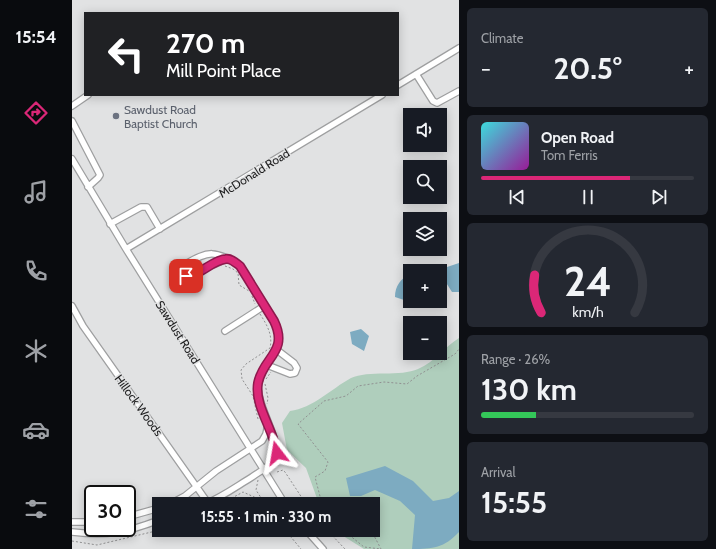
<!DOCTYPE html>
<meta charset="utf-8">
<style>
:root{--surface:#171b24;--page:#242831;--text:#f1f3f6;--muted:#9ea1a6;--line:#363941;--accent:#db2777}
body{margin:0;font-family:Cabin,sans-serif;background:var(--page);color:var(--text);height:100vh;display:flex;flex-direction:column;font-size:15px;white-space:nowrap}
*{box-sizing:border-box;margin:0}
p{font-size:13px;color:var(--muted)}
.icon{flex:none;width:22px;height:22px;fill:none;stroke:currentColor;stroke-width:2;stroke-linecap:round;stroke-linejoin:round}
.map{position:relative;flex:1;overflow:hidden}
.sheet{display:flex;flex-direction:column;gap:8px;padding:8px;background:#0d0f14;width:257px}
.sheet>*{flex:none}
.top-card{position:absolute;left:12px;top:12px;width:315px;height:84px;border-radius:0px;box-shadow:0 2px 10px #0003;background:#202124;color:#fff;overflow:hidden}
.buttons{position:absolute;left:331px;top:108px;display:grid;gap:8px}
.buttons a{display:grid;place-items:center;width:44px;height:44px;border-radius:0px;background:var(--surface);box-shadow:0 2px 10px #0003;font-size:20px}
.speed{position:absolute;left:12px;top:485px;display:flex;gap:8px;font-size:20px;font-weight:700;text-align:center}
.speed>*{display:grid;place-content:center;width:52px;height:52px;border-radius:50%;background:var(--surface);box-shadow:0 2px 10px #0003;line-height:1}
.speed .limit{border:2px solid #111;border-radius:6px;background:#fff;color:#111}
.pin{position:absolute;display:grid;place-items:center;width:34px;height:34px;color:#fff;margin:-17px;border-radius:8px;box-shadow:0 2px 6px #0006}
.me{position:absolute;width:44px;margin:-22px;rotate:346deg;stroke-linejoin:round;filter:drop-shadow(0 0 3px #0008)}
.turn{display:flex;align-items:center;gap:14px;height:84px;padding:0 16px;font-size:18px}
.turn .icon{width:52px;height:52px;stroke-width:2.5}
.turn b{display:block;font-size:28px;line-height:34px}
.big{font-size:30px;font-weight:700;line-height:1.1}
.sheet .card{flex:1;display:flex;flex-direction:column;justify-content:center;gap:6px;min-width:0;padding:0 14px;border-radius:6px;background:var(--page)}
.sheet .dial{align-items:center;gap:0}
.dial svg{height:104px;overflow:visible;fill:none;stroke:var(--line);stroke-width:7;stroke-linecap:round;text-anchor:middle}
.dial text{fill:var(--text);stroke:none}
.song{display:flex;align-items:center;gap:12px}
.cover{width:48px;height:48px;border-radius:6px;background:linear-gradient(135deg,hsl(180 70% 55%),hsl(300 70% 35%))}
.played{height:4px;border-radius:2px;background:linear-gradient(90deg,var(--accent) 70%,var(--line) 70%)}
.keys{display:flex;justify-content:space-around;direction:ltr}
.heat{display:flex;justify-content:space-between;align-items:center;font-size:22px;direction:ltr}
.charge{height:6px;border-radius:3px;background:linear-gradient(90deg,#34c759 26%,var(--line) 0)}
.trip{position:absolute;left:80px;top:497px;width:228px;height:40px;border-radius:0px;background:var(--surface);box-shadow:0 2px 10px #0003;font-weight:700;line-height:40px;text-align:center}
main{display:flex;flex:1;min-height:0}
.tabs{display:flex;flex-direction:column;width:72px;justify-content:space-around;align-items:center;background:#090b0e;color:var(--muted)}
.tabs .icon{width:28px;height:28px}
.tabs .selected{color:var(--accent)}
.tabs b{font-size:18px;color:var(--text)}
.map>svg:first-child{display:block}
</style>
<main>
<nav class="tabs">
<b>15:54</b>
<svg class="icon selected" aria-label="directions" viewBox="0 0 24 24"><path d="M12 3l9 9-9 9-9-9zM9 14v-3h6M13 9l2 2-2 2"/></svg>
<svg class="icon" aria-label="music" viewBox="0 0 24 24"><path d="M9 18V5l10-2v13"/><circle cx="6" cy="18" r="3"/><circle cx="16" cy="16" r="3"/></svg>
<svg class="icon" aria-label="phone" viewBox="0 0 24 24"><path d="M5 4h4l2 5-3 2q2 4 5 5l2-3 5 2v4C11 20 4 13 5 4z"/></svg>
<svg class="icon" aria-label="climate" viewBox="0 0 24 24"><path d="M12 3v18M4 7l16 10M4 17L20 7"/></svg>
<svg class="icon" aria-label="car" viewBox="0 0 24 24"><path d="M5 17H2v-5l4-1 3-4h7l3 4 3 1v5h-3M9 17h6M6 11h13"/><circle cx="7" cy="17" r="2"/><circle cx="17" cy="17" r="2"/></svg>
<svg class="icon" aria-label="filters" viewBox="0 0 24 24"><path d="M4 7h16M4 17h16"/><circle cx="9" cy="7" r="2"/><circle cx="15" cy="17" r="2"/></svg>
</nav>
<div class="map">
<svg width="387" height="549" viewBox="0 0 387 549">
<rect width="100%" height="100%" fill="#e1e2e3"/>
<!-- green -->
<path fill="#afcebc" d="M 387,338 L 387,549 L 292,549 L 268,534 L 265,530 L 301,530 L 301,504 L 247,504 L 234,468 L 215,450 L 210,423 L 218,411 C 241,408 259,389 279,378 C 296,370 329,377 346,369 C 363,362 372,347 387,338 Z"/>
<!-- water -->
<path fill="#7dabc1" d="M 387,263 L 387,292 L 380,292 L 373,281 L 375,267 Z
M 338,274 L 335,284 L 335,293 L 338,292 L 338,301 L 341,301 L 338,302 L 323,297 C 323,286 329,278 338,274 Z
M 289,329 L 297,336 L 292,351 L 280,344 L 278,332 Z
M 313,466 L 341,481 L 361,501 L 377,498 L 387,491 L 387,532 C 372,548 361,549 340,549 L 343,515 L 328,501 L 303,490 L 289,496 L 278,496 L 274,478 Z"/>
<g fill="none" stroke-linecap="round" stroke-linejoin="round">
<!-- minor casing -->
<g stroke="#9e9fa0" stroke-width="8">
<path id="minor" d="M 344,74 L 361,101 L 365,103 L 387,91
M 326,85 L 387,48
M 0,106 L 16,95
M 0,121 L 28,175 L 26,178 L 16,187
M 0,159 L 54,249 L 213,504
M 38,224 L 69,207 L 75,207 L 88,229
M 54,249 L 310,95
M 0,306 L 11,326 L 136,503
M 153,331 L 192,306
M 195,365 L 218,374 L 223,373 L 225,368 L 222,363 L 205,350
M 98,504 L 113,496 L 144,471 L 190,441 L 194,434 L 196,424
M 133,504 C 150,497 165,486 180,477 C 187,472 195,468 200,462 C 216,446 181,405 187,382 C 192,356 217,352 202,321 L 168,266 C 143,250 137,250 112,265 L 111,271 L 114,276 C 120,276 146,262 155,259
M 55,517 L 87,508
M 0,522 L 21,522
M 234,530 L 251,549
M 0,532 C 36,536 53,533 87,520"/>
</g>
<!-- path -->
<path stroke="#909091" stroke-width="1" stroke-dasharray="2 2" stroke-linecap="butt" d="M 153,266 L 161,269 L 166,273 L 167,285 L 177,291
M 180,296 L 183,304
M 188,314 C 195,325 201,335 198,348 L 174,364 L 169,370 L 170,379 L 181,396 L 186,419 L 189,418
M 194,379 L 199,372
M 193,384 L 196,398 L 195,404
M 205,472 L 211,470 L 213,472 L 234,504
M 186,480 L 184,490 L 193,504
M 149,504 L 171,492 L 191,501
M 250,504 L 243,477 L 253,471 L 256,462 L 226,424 L 252,401 L 274,396 L 286,386 L 312,382 L 335,384 L 345,376 L 383,354 L 387,349
M 213,530 L 229,549
M 255,530 L 273,549
M 271,530 L 292,547 L 309,549
M 299,530 L 309,549
M 0,541 L 25,545 L 88,530"/>
<!-- minor -->
<use href="#minor" stroke="#fff" stroke-width="5.5"/>
</g>
<g fill="none" stroke-linecap="round" stroke-linejoin="round">
<!-- route casing -->
<g stroke="#8e194d" stroke-width="10">
<path id="route" d="M 114,276 C 128,276 140,260 154,259 C 159,258 164,263 168,266 L 202,321 C 217,352 191,357 186,383 C 182,406 202,430 205,453"/>
</g>
<!-- route -->
<use href="#route" stroke="#db2777" stroke-width="7"/>
</g>
<!-- markers -->
<circle fill="#6b7280" stroke="#e1e2e3" stroke-width="1.5" cx="44" cy="116" r="4"/>
<g text-anchor="middle" dominant-baseline="central" stroke-width="3" stroke-linejoin="round" paint-order="stroke">
<!-- worship labels -->
<g font-size="12" fill="#5b616d" stroke="#e1e2e3" text-anchor="start">
<text x="52" y="109">Sawdust Road<tspan x="52" dy="14">Baptist Church</tspan></text>
</g>
<!-- street labels -->
<g font-size="12" fill="#1e1e1f" stroke="#e1e2e3">
<text transform="translate(182 173) rotate(-32)">McDonald Road</text>
<text transform="translate(106 332) rotate(58)">Sawdust Road</text>
<text transform="translate(67 405) rotate(54)">Hillock Woods</text>
</g>
</g>
</svg>
<div class="buttons">
<a><svg class="icon" aria-label="sound" viewBox="0 0 24 24"><path d="M4 9h4l5-4v14l-5-4H4zM17 9q2 3 0 6"/></svg></a>
<a><svg class="icon" aria-label="search" viewBox="0 0 24 24"><circle cx="10" cy="10" r="6"/><path d="M15 15l6 6"/></svg></a>
<a><svg class="icon" aria-label="layers" viewBox="0 0 24 24"><path d="M12 4l9 5-9 5-9-5zM3 14l9 5 9-5"/></svg></a>
<a>+</a>
<a>−</a>
</div>
<div class="speed"><div class="limit">30</div></div>
<div class="pin" style="left:114px;top:276px;background:#d93025"><svg class="icon" aria-label="arrive" viewBox="0 0 24 24"><path d="M6 21V4h12l-3 4 3 4H6"/></svg></div>
<svg class="me" style="left:205px;top:453px" viewBox="-20 -20 40 40"><path d="M0-17L14 15 0 8-14 15z" fill="#db2777" stroke="#fff" stroke-width="4"/></svg>
<div class="trip">15:55 · 1 min · 330 m</div>
<div class="top-card">
<div class="turn"><svg class="icon" aria-label="left" viewBox="0 0 24 24"><path d="M17 20v-9H6M10 6l-5 5 5 5"/></svg><div><b>270 m</b>Mill Point Place</div></div>
</div>
</div>
<section class="sheet">
<div class="card"><p>Climate</p>
<div class="heat"><a>−</a><b class="big">20.5°</b><a>+</a></div>
</div>
<div class="card">
<div class="song"><i class="cover"></i><div><b>Open Road</b><p>Tom Ferris</p></div></div>
<div class="played"></div>
<div class="keys"><svg class="icon" aria-label="previous" viewBox="0 0 24 24"><path d="M18 5L8 12l10 7zM5 5v14"/></svg><svg class="icon" aria-label="pause" viewBox="0 0 24 24"><path d="M8 5v14M16 5v14"/></svg><svg class="icon" aria-label="next" viewBox="0 0 24 24"><path d="M6 5l10 7-10 7zM19 5v14"/></svg></div>
</div>
<div class="card dial"><svg viewBox="0 0 100 80">
<path d="M14 69A42 42 0 1 1 86 69"/>
<path d="M14 69A42 42 0 0 1 9 40" stroke="#db2777"/>
<text x="50" y="56" font-size="32" font-weight="700">24</text>
<text x="50" y="72" font-size="11">km/h</text>
</svg></div>
<div class="card"><p>Range · 26%</p><b class="big">130 km</b><div class="charge"></div></div>
<div class="card"><p>Arrival</p><b class="big">15:55</b></div>
</section>
</main>
